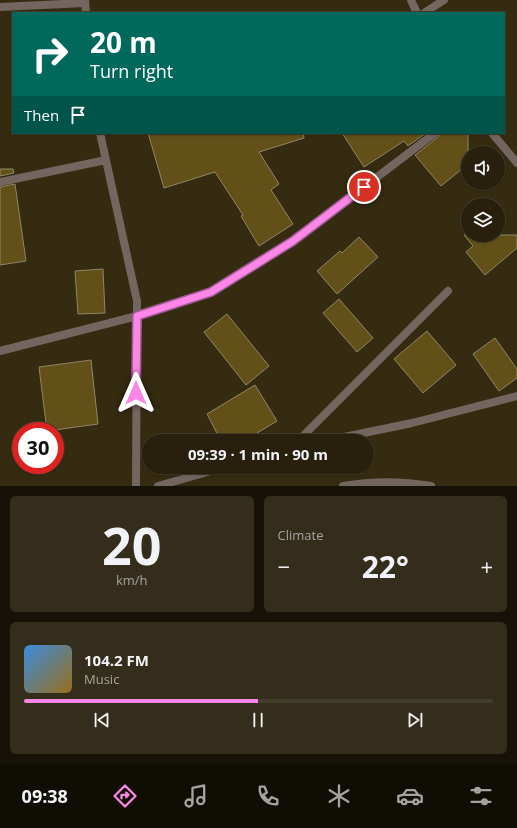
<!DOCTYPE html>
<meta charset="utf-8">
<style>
:root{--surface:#28200d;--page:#342d1b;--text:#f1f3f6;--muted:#a5a39d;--line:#443e2e;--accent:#fa87e6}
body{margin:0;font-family:"Open Sans",sans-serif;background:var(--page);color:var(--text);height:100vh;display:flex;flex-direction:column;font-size:15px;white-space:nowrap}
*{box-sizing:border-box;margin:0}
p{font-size:13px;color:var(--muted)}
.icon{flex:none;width:22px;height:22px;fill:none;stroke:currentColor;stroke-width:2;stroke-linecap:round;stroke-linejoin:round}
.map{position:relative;height:486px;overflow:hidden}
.details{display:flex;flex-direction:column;gap:10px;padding:10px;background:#161207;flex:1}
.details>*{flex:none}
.guide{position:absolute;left:12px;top:12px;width:493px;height:122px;border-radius:0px;box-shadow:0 1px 3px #0004,0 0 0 1px var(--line);background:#00695c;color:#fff;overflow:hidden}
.controls{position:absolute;left:461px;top:146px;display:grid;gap:8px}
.controls a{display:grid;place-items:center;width:44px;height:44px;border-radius:50%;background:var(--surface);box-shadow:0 1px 3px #0004,0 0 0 1px var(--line);font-size:20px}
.speed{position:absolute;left:12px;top:422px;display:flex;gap:8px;font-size:20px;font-weight:700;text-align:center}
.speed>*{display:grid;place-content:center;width:52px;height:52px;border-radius:50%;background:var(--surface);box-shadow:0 1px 3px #0004,0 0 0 1px var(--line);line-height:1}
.speed .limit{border:6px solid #d22;background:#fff;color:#111}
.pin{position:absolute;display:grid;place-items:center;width:34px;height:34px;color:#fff;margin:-17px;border:2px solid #fff;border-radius:50%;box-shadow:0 1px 4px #0007}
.me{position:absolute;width:44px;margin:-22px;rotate:0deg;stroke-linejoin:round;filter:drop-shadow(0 0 3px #0008)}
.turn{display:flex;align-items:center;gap:14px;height:84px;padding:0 12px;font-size:18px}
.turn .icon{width:52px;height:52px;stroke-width:2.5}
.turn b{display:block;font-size:28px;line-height:34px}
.then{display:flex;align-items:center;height:38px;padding:0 12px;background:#0003;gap:8px;font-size:15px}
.big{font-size:30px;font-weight:700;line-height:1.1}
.details .tile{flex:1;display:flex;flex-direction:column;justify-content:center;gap:6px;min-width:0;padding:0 14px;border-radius:6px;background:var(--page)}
.details .dial{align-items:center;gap:0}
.dial b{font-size:52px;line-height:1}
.song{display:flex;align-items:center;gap:12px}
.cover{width:48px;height:48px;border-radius:6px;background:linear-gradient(135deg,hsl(210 70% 55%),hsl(40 70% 35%))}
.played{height:4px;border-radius:2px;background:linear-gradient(90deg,var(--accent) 50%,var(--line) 50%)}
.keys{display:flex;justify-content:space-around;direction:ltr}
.heat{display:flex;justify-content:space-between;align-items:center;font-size:22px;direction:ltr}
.details .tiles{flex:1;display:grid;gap:10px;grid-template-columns:1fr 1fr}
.tile:last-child{grid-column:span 2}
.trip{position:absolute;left:142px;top:434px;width:232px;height:40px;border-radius:20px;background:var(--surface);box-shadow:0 1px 3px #0004,0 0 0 1px var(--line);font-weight:700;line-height:40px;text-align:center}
.tab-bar{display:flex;height:64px;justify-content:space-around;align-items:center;background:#100d05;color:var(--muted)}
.tab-bar .icon{width:28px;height:28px}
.tab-bar .current{color:var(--accent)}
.tab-bar b{font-size:18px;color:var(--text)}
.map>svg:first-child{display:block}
</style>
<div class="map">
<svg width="517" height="486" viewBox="0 0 517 486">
<rect width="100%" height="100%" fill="#352b11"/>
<!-- building -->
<path fill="#635018" stroke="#918669" d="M 148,133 L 303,133 L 304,138 L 259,152 L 279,184 L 271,190 L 293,224 L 259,246 L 241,216 L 243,215 L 215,172 L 164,188 Z
M 342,133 L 426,133 L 408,146 L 404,141 L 364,167 Z
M 440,133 L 468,133 L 468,164 L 441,186 L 415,155 L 438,137 Z
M 0,169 L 13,169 L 14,173 L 0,176 Z
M 15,184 L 26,261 L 0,265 L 0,187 Z
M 464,235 L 517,235 L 517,248 L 485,275 L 466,252 L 473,246 Z
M 359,237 L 378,257 L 337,294 L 317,271 L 340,251 L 342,253 Z
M 103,269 L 105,313 L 78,314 L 75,271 Z
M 339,299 L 373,338 L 357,352 L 323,313 Z
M 227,314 L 269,366 L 246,385 L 204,332 Z
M 427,331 L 456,365 L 423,393 L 394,359 Z
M 495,338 L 517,369 L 517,378 L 499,391 L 473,354 Z
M 91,360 L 98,424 L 47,431 L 39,367 Z
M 255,385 L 277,421 L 244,441 L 221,441 L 207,414 Z"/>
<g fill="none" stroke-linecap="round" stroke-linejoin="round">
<!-- street -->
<path stroke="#73665f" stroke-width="8" d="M 85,0 L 86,13
M 411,0 L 417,13
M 0,7 L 85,3
M 424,13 L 444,0
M 100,133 L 137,301 L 136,486
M 492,133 L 517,163
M 0,182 L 106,160
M 0,351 L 137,316 L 211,292 L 293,241 L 435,133
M 298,441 L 448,291
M 325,441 L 412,423 L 517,396
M 158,486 L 225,467
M 343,486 C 372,481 402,481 431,486"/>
</g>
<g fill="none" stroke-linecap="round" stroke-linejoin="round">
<!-- route casing -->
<g stroke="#a25896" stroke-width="10">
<path id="route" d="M 136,393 L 137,316 L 211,292 L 293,241 L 364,187"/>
</g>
<!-- route -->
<use href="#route" stroke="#fa87e6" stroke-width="7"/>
</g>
</svg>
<div class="controls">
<a><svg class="icon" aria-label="sound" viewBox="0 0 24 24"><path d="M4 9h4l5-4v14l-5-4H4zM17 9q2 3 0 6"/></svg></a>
<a><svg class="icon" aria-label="layers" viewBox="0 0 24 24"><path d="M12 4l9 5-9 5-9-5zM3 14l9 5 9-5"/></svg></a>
</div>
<div class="speed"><div class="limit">30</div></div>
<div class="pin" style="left:364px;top:187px;background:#d93025"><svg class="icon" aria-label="arrive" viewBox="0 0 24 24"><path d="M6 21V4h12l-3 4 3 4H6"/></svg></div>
<svg class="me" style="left:136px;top:393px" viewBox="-20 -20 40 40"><path d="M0-17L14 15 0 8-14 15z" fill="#fa87e6" stroke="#fff" stroke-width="4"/></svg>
<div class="trip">09:39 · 1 min · 90 m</div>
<div class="guide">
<div class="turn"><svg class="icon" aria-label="right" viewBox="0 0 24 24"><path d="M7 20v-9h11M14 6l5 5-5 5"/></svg><div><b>20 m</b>Turn right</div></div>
<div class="then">Then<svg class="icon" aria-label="arrive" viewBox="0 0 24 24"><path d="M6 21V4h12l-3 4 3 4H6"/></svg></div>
</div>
</div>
<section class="details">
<div class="tiles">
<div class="tile dial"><b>20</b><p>km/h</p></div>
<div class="tile"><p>Climate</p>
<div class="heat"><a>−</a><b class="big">22°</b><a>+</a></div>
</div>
<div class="tile">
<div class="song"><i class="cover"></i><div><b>104.2 FM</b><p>Music</p></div></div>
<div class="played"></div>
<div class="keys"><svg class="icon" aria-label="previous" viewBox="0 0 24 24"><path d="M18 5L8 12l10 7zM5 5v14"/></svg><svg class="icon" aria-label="pause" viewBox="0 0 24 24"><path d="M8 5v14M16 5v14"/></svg><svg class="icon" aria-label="next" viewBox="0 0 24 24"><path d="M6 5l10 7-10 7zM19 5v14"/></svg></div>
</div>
</div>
</section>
<nav class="tab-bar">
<b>09:38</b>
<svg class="icon current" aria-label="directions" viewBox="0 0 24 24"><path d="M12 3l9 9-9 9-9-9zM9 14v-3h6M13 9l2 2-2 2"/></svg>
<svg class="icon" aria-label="music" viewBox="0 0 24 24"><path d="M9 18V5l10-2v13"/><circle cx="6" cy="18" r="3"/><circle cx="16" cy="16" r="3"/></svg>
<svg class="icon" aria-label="phone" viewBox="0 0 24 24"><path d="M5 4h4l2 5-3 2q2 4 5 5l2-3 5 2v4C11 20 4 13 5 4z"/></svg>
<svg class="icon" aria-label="climate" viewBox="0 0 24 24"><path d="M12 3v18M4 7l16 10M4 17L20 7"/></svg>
<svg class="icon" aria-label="car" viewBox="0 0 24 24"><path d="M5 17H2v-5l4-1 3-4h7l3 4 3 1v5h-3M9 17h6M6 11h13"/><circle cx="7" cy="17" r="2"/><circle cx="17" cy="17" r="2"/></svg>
<svg class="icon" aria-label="filters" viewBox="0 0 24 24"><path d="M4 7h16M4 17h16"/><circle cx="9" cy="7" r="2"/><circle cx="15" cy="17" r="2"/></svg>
</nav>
